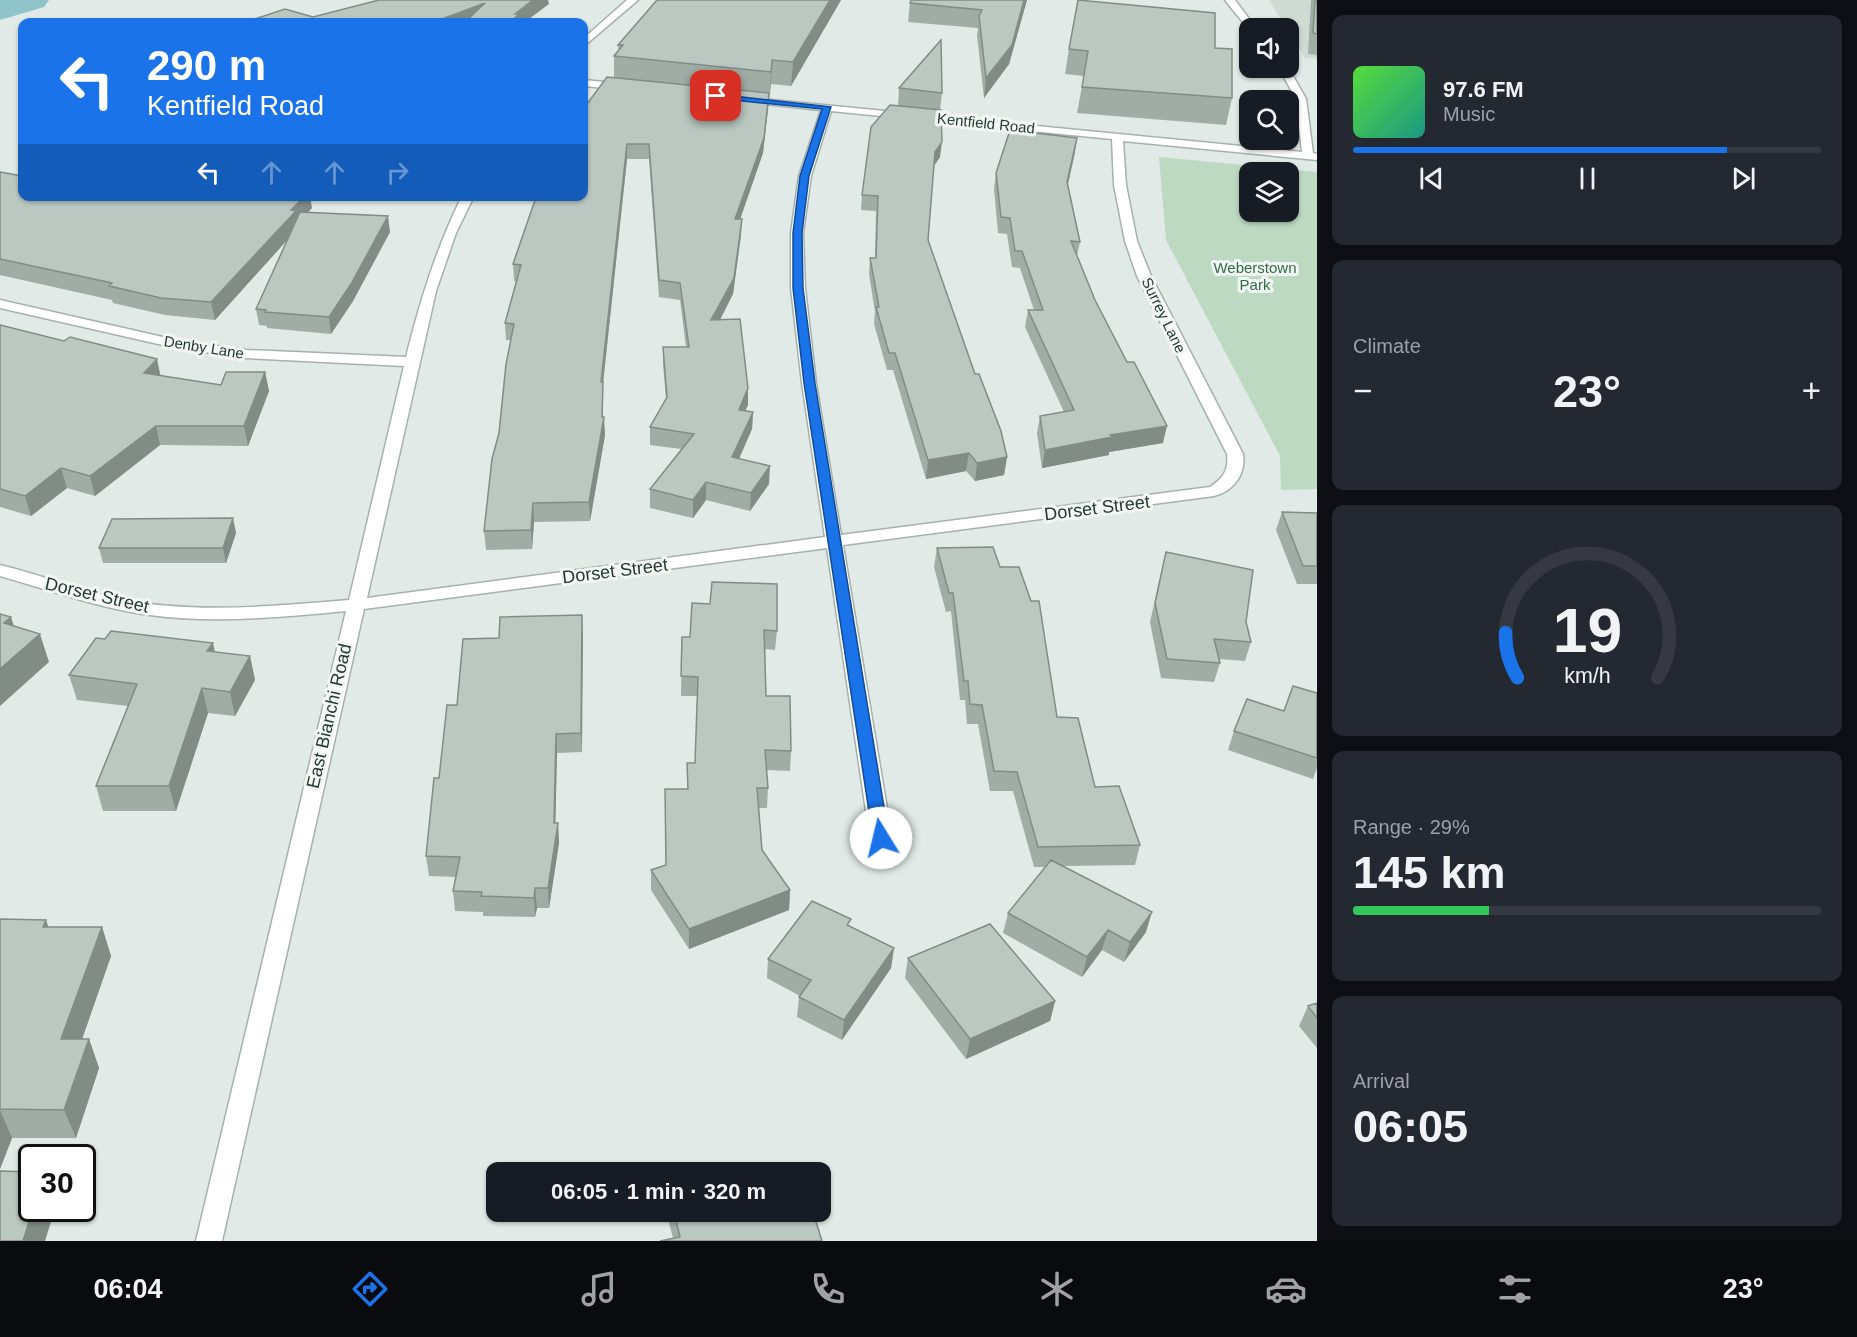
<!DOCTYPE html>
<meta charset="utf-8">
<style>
:root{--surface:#171b24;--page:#242831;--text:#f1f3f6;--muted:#9ea1a6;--line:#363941;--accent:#1a73e8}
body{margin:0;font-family:Arial,sans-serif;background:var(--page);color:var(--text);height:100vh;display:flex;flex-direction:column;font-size:22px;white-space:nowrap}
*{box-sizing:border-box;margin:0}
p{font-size:20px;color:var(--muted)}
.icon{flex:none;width:33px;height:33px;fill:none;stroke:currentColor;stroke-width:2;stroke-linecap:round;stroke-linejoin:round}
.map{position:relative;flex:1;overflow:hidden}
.drawer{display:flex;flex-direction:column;gap:15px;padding:15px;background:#0d0f14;width:540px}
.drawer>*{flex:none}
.guide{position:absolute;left:18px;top:18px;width:570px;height:183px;border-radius:12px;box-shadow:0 2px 4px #0004;background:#1a73e8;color:#fff;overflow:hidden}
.buttons{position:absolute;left:1239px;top:18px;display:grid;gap:12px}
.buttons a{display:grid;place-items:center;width:60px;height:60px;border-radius:12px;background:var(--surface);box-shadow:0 2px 4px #0004;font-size:30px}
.speed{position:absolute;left:18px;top:1144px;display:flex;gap:12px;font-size:30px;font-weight:700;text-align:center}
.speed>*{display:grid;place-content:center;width:78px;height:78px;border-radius:50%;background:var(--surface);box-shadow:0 2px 4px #0004;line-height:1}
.speed .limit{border:3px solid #111;border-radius:9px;background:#fff;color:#111}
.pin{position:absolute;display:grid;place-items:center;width:51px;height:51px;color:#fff;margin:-26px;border-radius:12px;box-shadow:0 3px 9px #0006}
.me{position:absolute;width:66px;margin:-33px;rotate:351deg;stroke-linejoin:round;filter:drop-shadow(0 0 4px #0008)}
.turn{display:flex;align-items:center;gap:21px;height:126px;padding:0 30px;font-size:27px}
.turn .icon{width:78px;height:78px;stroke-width:2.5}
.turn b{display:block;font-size:42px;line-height:51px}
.lanes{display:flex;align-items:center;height:57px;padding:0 30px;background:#0003;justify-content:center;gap:30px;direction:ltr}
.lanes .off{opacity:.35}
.big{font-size:45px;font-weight:800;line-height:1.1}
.drawer .widget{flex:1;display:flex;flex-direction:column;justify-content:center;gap:9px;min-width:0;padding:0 21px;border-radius:12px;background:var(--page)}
.drawer .dial{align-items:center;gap:0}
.dial svg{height:156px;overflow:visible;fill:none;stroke:var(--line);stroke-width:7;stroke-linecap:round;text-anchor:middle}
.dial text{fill:var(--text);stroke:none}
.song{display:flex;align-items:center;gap:18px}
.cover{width:72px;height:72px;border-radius:9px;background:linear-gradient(135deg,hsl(110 70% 55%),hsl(170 70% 35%))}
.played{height:6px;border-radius:3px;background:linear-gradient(90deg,var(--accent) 80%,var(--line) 80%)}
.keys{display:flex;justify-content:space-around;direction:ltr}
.heat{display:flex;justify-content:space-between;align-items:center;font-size:33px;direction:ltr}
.charge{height:9px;border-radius:4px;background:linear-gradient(90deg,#34c759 29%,var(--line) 0)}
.trip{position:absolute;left:486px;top:1162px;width:345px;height:60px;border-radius:12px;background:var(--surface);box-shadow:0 2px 4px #0004;font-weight:800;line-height:60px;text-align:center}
.menu{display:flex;height:96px;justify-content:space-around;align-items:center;background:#090b0e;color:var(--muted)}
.menu .icon{width:42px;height:42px}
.menu .active{color:var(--accent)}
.menu b{font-size:27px;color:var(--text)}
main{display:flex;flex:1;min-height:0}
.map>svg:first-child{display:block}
</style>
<main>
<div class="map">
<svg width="1317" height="1241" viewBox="0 0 1317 1241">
<rect width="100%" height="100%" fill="#e1eae6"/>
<!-- built -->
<path fill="#d0dad5" d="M 1269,0 L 1317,0 L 1317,59 L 1305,58 Z"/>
<!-- green -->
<path fill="#bdd9c2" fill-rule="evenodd" d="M 1159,157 L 1317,172 L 1317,489 L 1281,490 L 1280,456 L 1166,240 ZM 1250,172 L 1288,172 L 1288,212 L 1250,212 Z"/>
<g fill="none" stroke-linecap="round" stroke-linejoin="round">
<!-- river -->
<path fill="#8fc5ca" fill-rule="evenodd" d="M 0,0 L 49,0 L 44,7 L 0,20 Z"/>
<!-- minor casing -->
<g stroke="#a5b1ac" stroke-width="3">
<path id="minor" d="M 627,0 L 638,0 L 584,46 L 584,38 Z
M 1225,0 L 1235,0 L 1256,28 L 1249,30 Z
M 1288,67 L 1306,99 L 1313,153 L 1317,154 L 1317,160 L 1123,141 L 1126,185 L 1137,241 L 1151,276 L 1243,454 C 1246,474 1234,491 1214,496 L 843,545 L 892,838 L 888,843 L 881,846 L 874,843 L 870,838 L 827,548 L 364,609 L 222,1241 L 196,1241 L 346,611 C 281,617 215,624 150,615 C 99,608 49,590 0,576 L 0,565 C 42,575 82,592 124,600 C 198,614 274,606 349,600 L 404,366 L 246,358 L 176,348 L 0,308 L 0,300 L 176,340 L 246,350 L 406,357 C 420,301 436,249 462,196 L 474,196 L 456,233 L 436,291 L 367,598 L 825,537 L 802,383 L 791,288 L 791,233 L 799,176 L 821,110 L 746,102 L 741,99 L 742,97 L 1302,152 L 1296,99 L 1279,68 ZM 831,111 L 1112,139 L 1114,185 L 1125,241 L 1137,276 L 1227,454 C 1229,471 1223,478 1210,487 L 841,535 L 816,383 L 805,288 L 803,233 L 811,176 Z
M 584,80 L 624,84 L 629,87 L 624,90 L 584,86 Z"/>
</g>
<!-- minor -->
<use href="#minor" fill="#fff" fill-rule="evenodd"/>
</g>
<!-- wall -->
<path fill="#a0aca6" d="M 657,0 L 841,0 L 791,86 L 771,84 L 763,153 L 740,219 L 741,235 L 733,294 L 720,320 L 748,405 L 745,410 L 753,412 L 752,429 L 739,458 L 769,484 L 750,511 L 706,500 L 693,518 L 650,508 L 650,489 L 681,449 L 650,445 L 650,427 L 666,399 L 663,364 L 663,347 L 686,347 L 680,300 L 659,297 L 649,159 L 627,159 L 603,383 L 603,417 L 605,435 L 590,521 L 534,522 L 532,549 L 486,550 L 484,531 L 499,433 L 511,340 L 506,340 L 505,323 L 516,281 L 514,281 L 513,264 L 614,77 L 614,56 L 618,51 L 618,45 Z
M 911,0 L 1027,0 L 1009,64 L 984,98 L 977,35 L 978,28 L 908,22 L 910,3 Z
M 1311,0 L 1317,0 L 1317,55 L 1308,54 Z
M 1215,48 L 1232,98 L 1226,125 L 1077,113 L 1084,76 L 1065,74 L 1069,49 Z
M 899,88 L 942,93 L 940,110 L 940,157 L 934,166 L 928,240 L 975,374 L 1007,457 L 1004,475 L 975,481 L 966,471 L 926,479 L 893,370 L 887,370 L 874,324 L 875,312 L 869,274 L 870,258 L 875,258 L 876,211 L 861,210 L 862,195 L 898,106 Z
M 1075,152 L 1068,184 L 1080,242 L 1077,256 L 1095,300 L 1163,443 L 1109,452 L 1109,455 L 1042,468 L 1037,433 L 1040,416 L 1064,412 L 1025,327 L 1028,310 L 1034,310 L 1020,268 L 1012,267 L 1007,234 L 998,233 L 994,189 L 996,173 Z
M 0,172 L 140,199 L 312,208 L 308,212 L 390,232 L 353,301 L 331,334 L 267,328 L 267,326 L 259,325 L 256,309 L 288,239 L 215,320 L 165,315 L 113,303 L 112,300 L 0,275 Z
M 0,325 L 161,376 L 221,385 L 265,372 L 269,391 L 248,446 L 160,445 L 95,496 L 67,488 L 31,516 L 0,507 Z
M 1282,512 L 1317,513 L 1317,584 L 1297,584 L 1276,530 Z
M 236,533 L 226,563 L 103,563 L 99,548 Z
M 937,548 L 1000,567 L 1057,717 L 1095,787 L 1140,845 L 1135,865 L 1064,866 L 1146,932 L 1124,962 L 1102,950 L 1082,977 L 1003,933 L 1008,913 L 1045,867 L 1034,867 L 1013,791 L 990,791 L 978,724 L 967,724 L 965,700 L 960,700 L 951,611 L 946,612 L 934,567 Z
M 1166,552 L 1246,622 L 1251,642 L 1245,661 L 1219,659 L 1220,663 L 1214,682 L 1161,678 L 1150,622 Z
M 692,603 L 777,631 L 775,650 L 765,649 L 766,696 L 791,751 L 790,771 L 766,770 L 768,788 L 767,808 L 758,808 L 762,850 L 790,890 L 789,910 L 689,949 L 651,890 L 651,870 L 666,865 L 665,789 L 687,789 L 687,763 L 695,763 L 697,696 L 681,696 L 682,637 L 690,637 Z
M 582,615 L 582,752 L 557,753 L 555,823 L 558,823 L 559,843 L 549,908 L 537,908 L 535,917 L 483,916 L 483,912 L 455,911 L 453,891 L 456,877 L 429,876 L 426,856 L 439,778 L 457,705 L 499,638 Z
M 105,639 L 250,656 L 255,680 L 235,716 L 208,713 L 176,811 L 103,811 L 96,786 L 128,706 L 77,700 L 69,675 Z
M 1317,693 L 1317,768 L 1313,779 L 1228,750 L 1234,731 L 1284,711 Z
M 0,919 L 48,927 L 102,927 L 111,956 L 82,1039 L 89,1039 L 99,1068 L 76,1138 L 12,1138 L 0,1169 Z
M 850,926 L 894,948 L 891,968 L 842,1040 L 797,1017 L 799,997 L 800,996 L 767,978 L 768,959 Z
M 908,958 L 1055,1001 L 1050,1021 L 966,1059 L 905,978 Z
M 1317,1003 L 1317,1048 L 1299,1026 L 1308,1006 Z
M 668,1212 L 813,1212 L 673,1238 L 668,1219 Z"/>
<!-- shaded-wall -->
<path fill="#828c87" d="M 529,0 L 548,0 L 549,4 L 525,22 L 511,22 L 515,14 Z
M 830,0 L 841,0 L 791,86 L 793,62 Z
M 1024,0 L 1027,0 L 1009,64 L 984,98 L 986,78 Z
M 485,3 L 476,22 L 434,22 Z
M 772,60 L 771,84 L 770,96 L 771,72 Z
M 769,93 L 768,107 L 763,153 L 735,234 L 735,219 Z
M 1077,138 L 1075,152 L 1065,197 L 1067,182 Z
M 942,142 L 940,157 L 933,167 L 935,152 Z
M 627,144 L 627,159 L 603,383 L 603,425 L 604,417 L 605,435 L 590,521 L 589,502 Z
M 305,196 L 310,196 L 312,208 L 298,222 L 299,227 L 215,320 L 211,302 L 291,210 Z
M 388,216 L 390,232 L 353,301 L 331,334 L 329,317 Z
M 742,219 L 741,235 L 733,294 L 711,337 L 711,320 Z
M 157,359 L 161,378 L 144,373 Z
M 265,372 L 269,391 L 248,446 L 244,426 Z
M 748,388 L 748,405 L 738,427 L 739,410 Z
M 753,412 L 752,429 L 732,475 L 732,457 Z
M 156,426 L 160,445 L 95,496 L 90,476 Z
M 1167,426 L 1163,443 L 1109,452 L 1109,455 L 1042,468 L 1045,450 L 1110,435 Z
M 969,453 L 966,471 L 926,479 L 928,460 Z
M 1007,457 L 1004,475 L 975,481 L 977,463 Z
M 770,466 L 769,484 L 750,511 L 751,493 Z
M 61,468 L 67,488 L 31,516 L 25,496 Z
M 706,482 L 706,500 L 693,518 L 693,500 Z
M 533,503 L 534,522 L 532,549 L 531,530 Z
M 233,518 L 236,533 L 226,563 L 223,548 Z
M 582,615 L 583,634 L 582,752 L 581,733 Z
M 11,617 L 20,645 L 4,623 Z
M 40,634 L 49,662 L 0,706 L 0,669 Z
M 213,643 L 218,667 L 207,651 Z
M 250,656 L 255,680 L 235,716 L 230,692 Z
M 202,688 L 208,713 L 176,811 L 169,786 Z
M 556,734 L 557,753 L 555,843 L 554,823 Z
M 558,823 L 559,843 L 549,908 L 548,888 Z
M 535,888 L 537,908 L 535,917 L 534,898 Z
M 790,890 L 789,910 L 689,949 L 689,929 Z
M 1152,912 L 1146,932 L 1124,962 L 1130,942 Z
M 46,920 L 56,949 L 43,927 Z
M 102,927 L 111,956 L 72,1068 L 61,1039 Z
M 1108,930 L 1102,950 L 1082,977 L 1087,957 Z
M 894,948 L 891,968 L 842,1040 L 844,1020 Z
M 1055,1001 L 1050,1021 L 966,1059 L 970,1039 Z
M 89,1039 L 99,1068 L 76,1138 L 64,1110 Z
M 0,1110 L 12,1138 L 0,1169 Z
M 33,1209 L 55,1209 L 45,1241 L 23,1241 Z"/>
<!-- building -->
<path fill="#bac8c1" stroke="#828c87" stroke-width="1.5" d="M 379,0 L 533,0 L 515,14 L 519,14 L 511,22 L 465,22 L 485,3 L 434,22 L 246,22 L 285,9 L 313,17 Z
M 657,0 L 830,0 L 793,62 L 772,60 L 771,72 L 614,56 L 623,45 L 618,45 Z
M 911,0 L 1024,0 L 1012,45 L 986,78 L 979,16 L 982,10 L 910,3 Z
M 1078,0 L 1215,13 L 1215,48 L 1232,49 L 1232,98 L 1082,87 L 1088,51 L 1069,49 Z
M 1315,0 L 1317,0 L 1317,34 L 1313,33 Z
M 941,40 L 942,93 L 899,88 Z
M 607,77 L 769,93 L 764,138 L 735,219 L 742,219 L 734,278 L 711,320 L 740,319 L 748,388 L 739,410 L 753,412 L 732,457 L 770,466 L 751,493 L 706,482 L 693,500 L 650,489 L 694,434 L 650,427 L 667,397 L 663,347 L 689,347 L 680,283 L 659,280 L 649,144 L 627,144 L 601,382 L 603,382 L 602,417 L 604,417 L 589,502 L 533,503 L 531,530 L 484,531 L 492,459 L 499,433 L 506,364 L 514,324 L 505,323 L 521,265 L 513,264 L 534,203 L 537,196 L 584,196 L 584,108 Z
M 890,105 L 941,110 L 942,142 L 935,152 L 928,240 L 975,374 L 979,374 L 1001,431 L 1007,457 L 977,463 L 969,453 L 928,460 L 895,353 L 889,353 L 876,307 L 879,307 L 870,258 L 876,258 L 878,196 L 862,195 L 871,127 Z
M 1010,130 L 1077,138 L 1067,182 L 1080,242 L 1071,241 L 1095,300 L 1127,362 L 1134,362 L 1167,426 L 1110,435 L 1112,437 L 1045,450 L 1040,416 L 1074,410 L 1028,310 L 1043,310 L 1022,251 L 1015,251 L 1010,218 L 1001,217 L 996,173 Z
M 0,172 L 22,176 L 22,196 L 126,196 L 140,199 L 145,196 L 305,196 L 291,210 L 296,211 L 211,302 L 161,298 L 109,286 L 112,283 L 0,259 Z
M 300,212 L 388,216 L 351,284 L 329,317 L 265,312 L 266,310 L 256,309 Z
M 0,325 L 64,341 L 70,337 L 157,359 L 144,373 L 221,385 L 226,372 L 265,372 L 244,426 L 156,426 L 90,476 L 61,468 L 25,496 L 0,489 Z
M 1282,512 L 1317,513 L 1317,566 L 1303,566 Z
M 233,518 L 223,548 L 99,548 L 112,519 Z
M 993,547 L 1000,567 L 1019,567 L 1031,601 L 1039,601 L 1057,717 L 1078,718 L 1095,787 L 1119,786 L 1140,845 L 1038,847 L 1017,772 L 994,771 L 982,705 L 970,704 L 968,681 L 964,681 L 953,593 L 949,593 L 937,548 Z
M 1166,552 L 1253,570 L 1246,622 L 1251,642 L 1214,639 L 1220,663 L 1167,659 L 1155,603 Z
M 712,582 L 777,584 L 777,631 L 764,630 L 766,696 L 790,696 L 791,751 L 765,750 L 768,788 L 757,788 L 762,850 L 790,890 L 689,929 L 651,870 L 666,865 L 665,789 L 688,789 L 687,763 L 695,763 L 698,677 L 681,676 L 682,637 L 690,637 L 692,603 L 710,604 Z
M 0,614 L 11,617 L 4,623 L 40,634 L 0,669 Z
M 582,615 L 581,733 L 556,734 L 554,823 L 558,823 L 548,888 L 535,888 L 534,898 L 481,896 L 482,892 L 453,891 L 460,857 L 426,856 L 434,778 L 439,778 L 447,705 L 457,705 L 463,639 L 499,638 L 500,617 Z
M 111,631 L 213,643 L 207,651 L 250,656 L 230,692 L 202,688 L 169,786 L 96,786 L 137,684 L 69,675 L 96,638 L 105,639 Z
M 1293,686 L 1317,693 L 1317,758 L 1234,731 L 1247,699 L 1284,711 Z
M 1051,860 L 1152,912 L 1130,942 L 1108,930 L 1087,957 L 1008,913 Z
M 812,901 L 851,919 L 847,925 L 894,948 L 844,1020 L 799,997 L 811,980 L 768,959 Z
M 0,919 L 46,920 L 43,927 L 102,927 L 61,1039 L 89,1039 L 64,1110 L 0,1109 Z
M 990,924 L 1055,1001 L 970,1039 L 908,958 Z
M 1317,1003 L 1317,1018 L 1308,1006 Z
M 0,1171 L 32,1172 L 32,1209 L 33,1209 L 23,1241 L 0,1241 Z
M 674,1212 L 813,1212 L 822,1241 L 660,1241 L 680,1237 Z"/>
<!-- route -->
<path fill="#1a73e8" stroke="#114b97" stroke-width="1.5" d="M 716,94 L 831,107 L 809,176 L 802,233 L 803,288 L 815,383 L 889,838 L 881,844 L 873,838 L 804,383 L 793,288 L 793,233 L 800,176 L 822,109 L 713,98 Z"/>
<g text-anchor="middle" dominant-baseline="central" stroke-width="6" stroke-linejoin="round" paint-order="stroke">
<!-- far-street labels -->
<g font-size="15" fill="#243932" stroke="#f2f7f4">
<text transform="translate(986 123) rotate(6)">Kentfield Road</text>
<text transform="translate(1164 315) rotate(64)">Surrey Lane</text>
<text transform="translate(204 347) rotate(9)">Denby Lane</text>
</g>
<!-- far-park labels -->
<g font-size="15" fill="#326c44" stroke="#f2f7f4">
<text x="1255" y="267">Weberstown<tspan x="1255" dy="17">Park</tspan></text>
</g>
<!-- street labels -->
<g font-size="18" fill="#243932" stroke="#f2f7f4">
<text transform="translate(1097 508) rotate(-7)">Dorset Street</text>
<text transform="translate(615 571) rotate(-7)">Dorset Street</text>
<text transform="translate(97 595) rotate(13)">Dorset Street</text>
<text transform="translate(329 716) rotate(-77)">East Bianchi Road</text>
</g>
</g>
</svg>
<div class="buttons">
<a><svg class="icon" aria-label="sound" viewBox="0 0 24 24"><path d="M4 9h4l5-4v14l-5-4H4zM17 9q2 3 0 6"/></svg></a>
<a><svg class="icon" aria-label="search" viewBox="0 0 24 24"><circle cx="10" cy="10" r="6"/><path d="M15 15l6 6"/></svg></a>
<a><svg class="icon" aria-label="layers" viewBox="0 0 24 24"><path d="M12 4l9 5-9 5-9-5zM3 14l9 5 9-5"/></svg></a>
</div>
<div class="speed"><div class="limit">30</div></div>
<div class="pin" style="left:716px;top:96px;background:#d93025"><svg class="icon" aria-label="arrive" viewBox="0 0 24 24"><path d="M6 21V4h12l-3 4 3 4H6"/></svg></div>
<svg class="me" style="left:881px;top:838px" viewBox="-20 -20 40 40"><circle r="19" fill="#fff"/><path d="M0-13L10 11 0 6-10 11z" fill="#1a73e8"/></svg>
<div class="trip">06:05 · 1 min · 320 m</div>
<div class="guide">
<div class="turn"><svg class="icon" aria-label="left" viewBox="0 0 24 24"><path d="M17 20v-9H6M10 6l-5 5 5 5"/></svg><div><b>290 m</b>Kentfield Road</div></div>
<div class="lanes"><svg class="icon" aria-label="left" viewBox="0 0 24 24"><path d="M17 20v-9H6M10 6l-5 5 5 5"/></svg><svg class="icon off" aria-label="ahead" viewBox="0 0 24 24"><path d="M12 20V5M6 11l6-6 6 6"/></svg><svg class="icon off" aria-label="ahead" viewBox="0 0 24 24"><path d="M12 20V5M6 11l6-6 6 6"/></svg><svg class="icon off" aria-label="right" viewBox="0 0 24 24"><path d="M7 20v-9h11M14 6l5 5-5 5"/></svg></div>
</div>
</div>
<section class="drawer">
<div class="widget">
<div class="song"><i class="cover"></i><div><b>97.6 FM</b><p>Music</p></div></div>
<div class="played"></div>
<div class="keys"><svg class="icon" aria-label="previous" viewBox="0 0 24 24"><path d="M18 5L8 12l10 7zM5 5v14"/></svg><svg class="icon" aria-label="pause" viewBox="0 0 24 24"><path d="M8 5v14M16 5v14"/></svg><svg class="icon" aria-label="next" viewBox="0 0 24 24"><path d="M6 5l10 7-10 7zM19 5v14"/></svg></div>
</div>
<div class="widget"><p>Climate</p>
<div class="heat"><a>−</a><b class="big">23°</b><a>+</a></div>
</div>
<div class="widget dial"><svg viewBox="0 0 100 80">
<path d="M14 69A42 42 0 1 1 86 69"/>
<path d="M14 69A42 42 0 0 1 8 46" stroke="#1a73e8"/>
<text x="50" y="56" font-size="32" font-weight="700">19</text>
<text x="50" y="72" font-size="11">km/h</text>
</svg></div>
<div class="widget"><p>Range · 29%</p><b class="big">145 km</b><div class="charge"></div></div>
<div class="widget"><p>Arrival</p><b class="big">06:05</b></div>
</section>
</main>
<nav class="menu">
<b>06:04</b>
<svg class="icon active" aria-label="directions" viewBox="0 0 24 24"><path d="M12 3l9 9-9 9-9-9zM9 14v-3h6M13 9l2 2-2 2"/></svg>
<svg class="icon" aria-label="music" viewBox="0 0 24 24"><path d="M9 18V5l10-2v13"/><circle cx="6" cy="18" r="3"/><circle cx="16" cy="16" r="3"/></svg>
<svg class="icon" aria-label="phone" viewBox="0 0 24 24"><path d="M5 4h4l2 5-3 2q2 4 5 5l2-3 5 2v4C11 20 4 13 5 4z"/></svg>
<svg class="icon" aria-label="climate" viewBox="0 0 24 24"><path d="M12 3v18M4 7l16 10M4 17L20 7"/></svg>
<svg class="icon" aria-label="car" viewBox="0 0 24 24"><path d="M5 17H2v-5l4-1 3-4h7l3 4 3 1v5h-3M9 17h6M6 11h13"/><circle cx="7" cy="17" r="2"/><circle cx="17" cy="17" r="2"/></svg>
<svg class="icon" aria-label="filters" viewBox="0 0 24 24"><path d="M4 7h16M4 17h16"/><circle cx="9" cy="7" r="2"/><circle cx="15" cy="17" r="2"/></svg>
<b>23°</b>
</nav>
